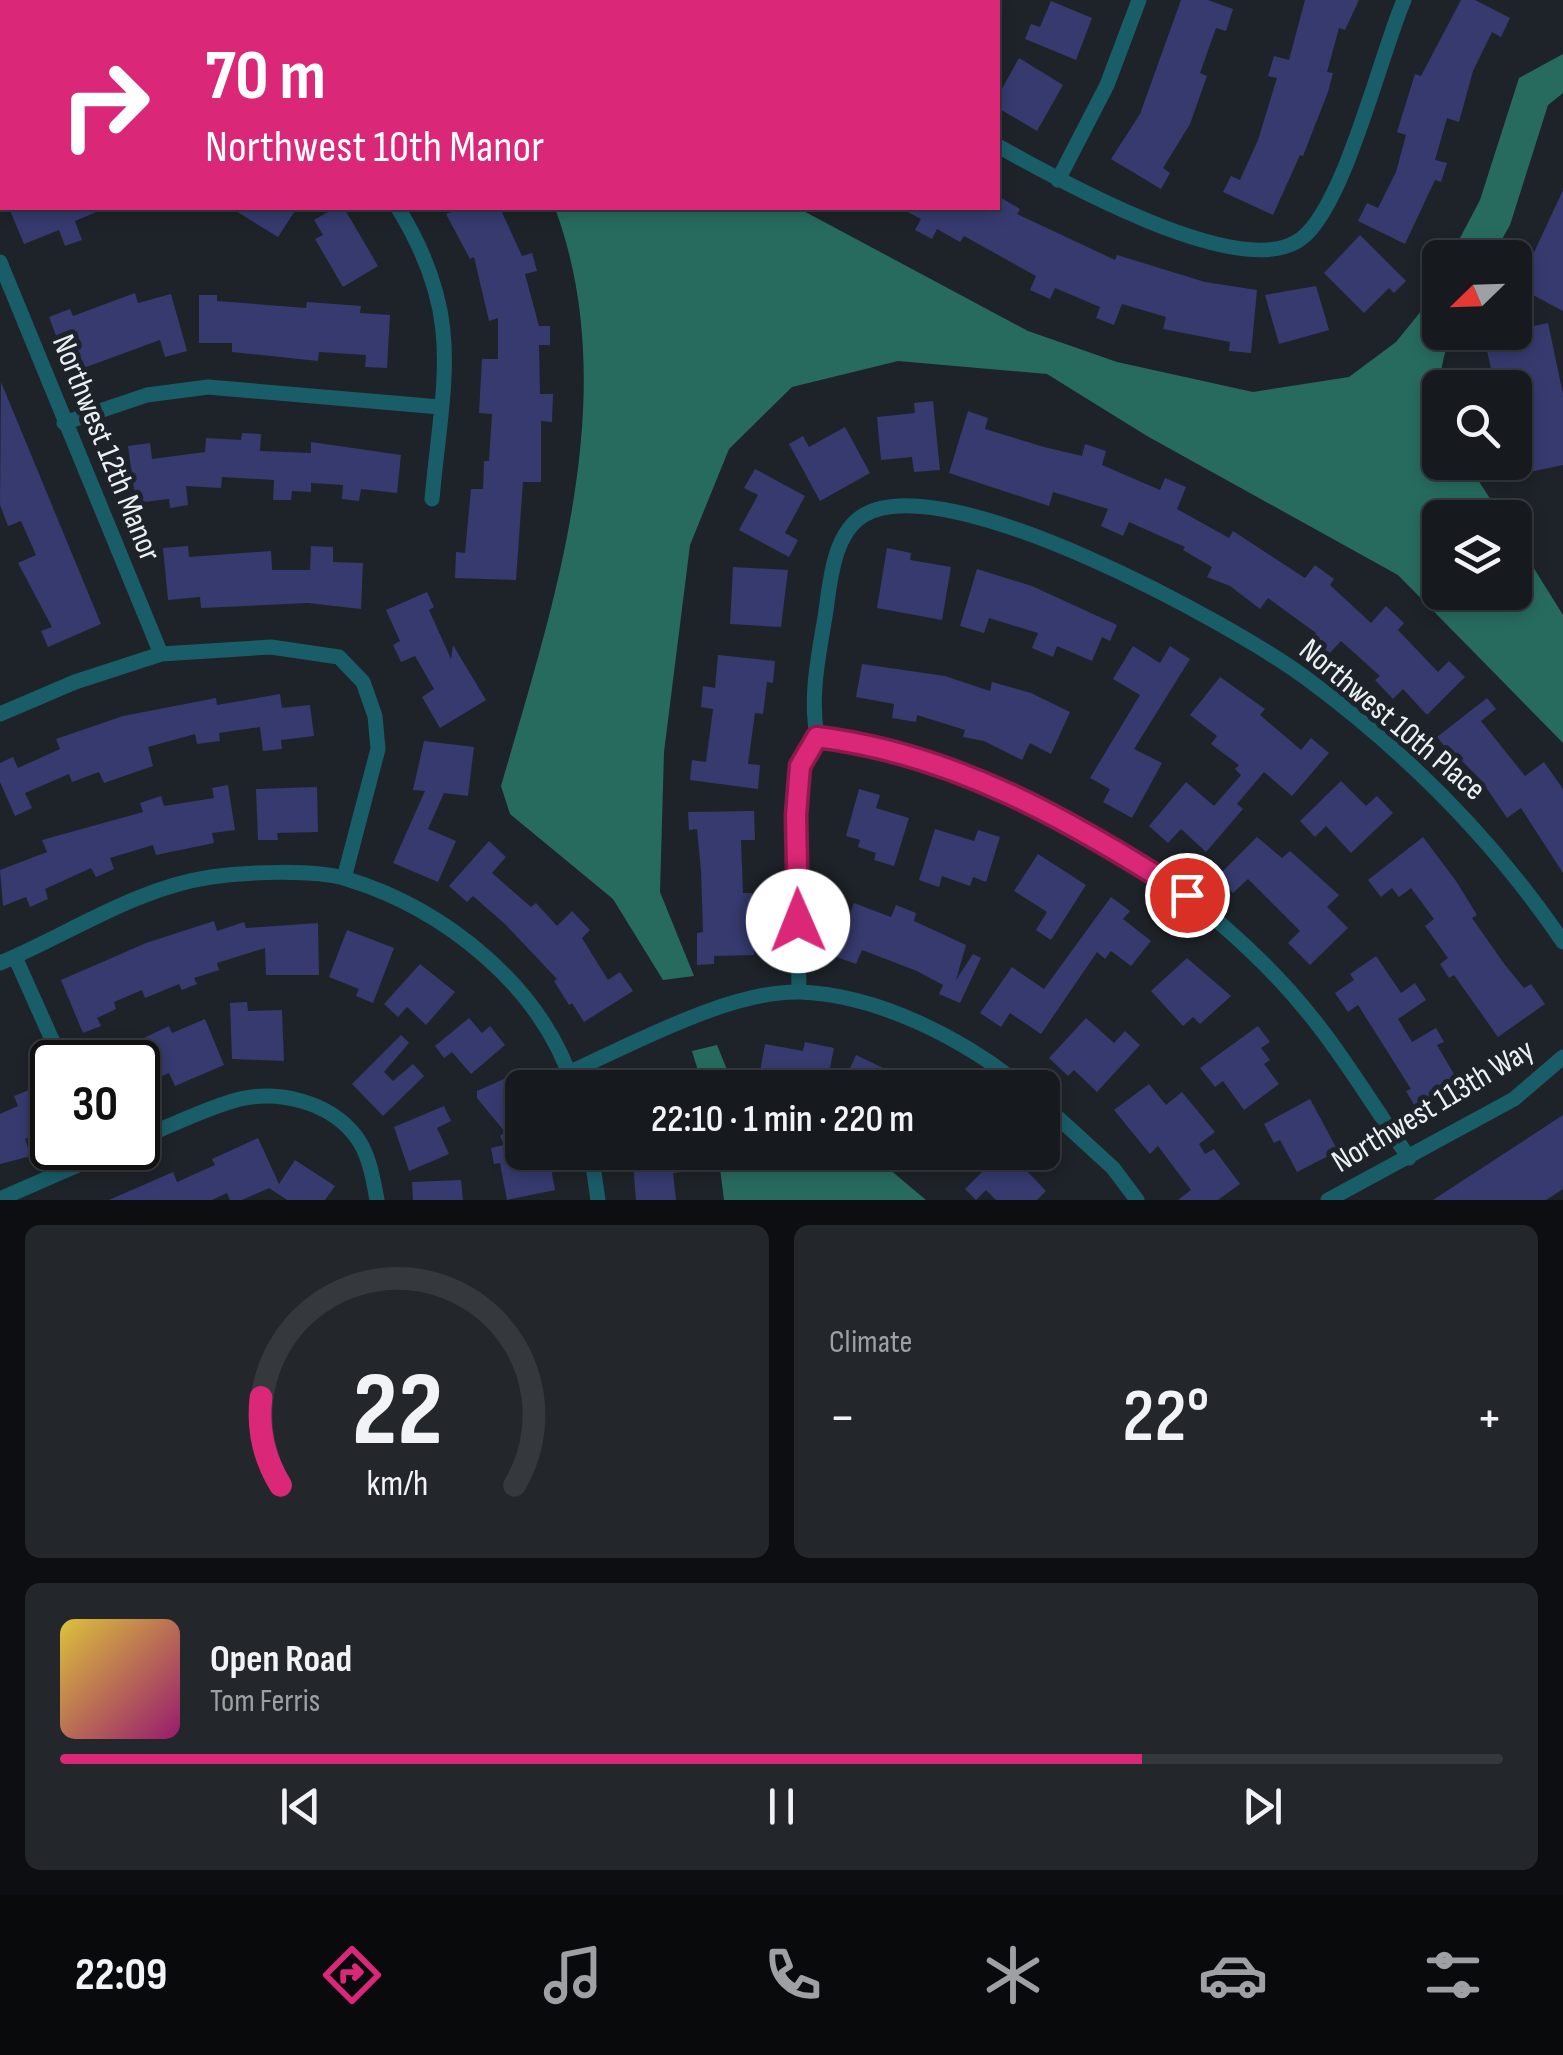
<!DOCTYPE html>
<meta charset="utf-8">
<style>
:root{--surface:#161a1f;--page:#23272c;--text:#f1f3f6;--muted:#9ea1a4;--line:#35383d;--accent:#db2777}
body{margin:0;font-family:"Sofia Sans Condensed",sans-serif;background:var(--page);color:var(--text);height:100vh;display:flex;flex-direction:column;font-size:38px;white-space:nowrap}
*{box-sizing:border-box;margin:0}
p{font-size:32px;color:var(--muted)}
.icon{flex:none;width:55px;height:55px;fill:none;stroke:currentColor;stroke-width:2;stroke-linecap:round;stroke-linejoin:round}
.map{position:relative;height:1200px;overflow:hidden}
.sheet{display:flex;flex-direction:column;gap:25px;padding:25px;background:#0c0e11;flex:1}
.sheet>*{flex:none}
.guide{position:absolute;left:0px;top:0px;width:1000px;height:210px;box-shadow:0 5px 15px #0003,0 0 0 2px var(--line);background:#db2777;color:#fff;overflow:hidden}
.needle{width:65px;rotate:247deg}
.buttons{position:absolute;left:1422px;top:240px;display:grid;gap:20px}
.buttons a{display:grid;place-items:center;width:110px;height:110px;border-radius:15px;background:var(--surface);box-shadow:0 5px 15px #0003,0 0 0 2px var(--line);font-size:50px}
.speed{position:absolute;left:30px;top:1040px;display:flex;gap:20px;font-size:50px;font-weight:700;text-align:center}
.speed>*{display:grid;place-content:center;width:130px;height:130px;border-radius:50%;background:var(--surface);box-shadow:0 5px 15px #0003,0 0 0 2px var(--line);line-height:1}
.speed .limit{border:5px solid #111;border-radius:15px;background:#fff;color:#111}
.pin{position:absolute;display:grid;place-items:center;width:85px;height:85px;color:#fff;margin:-42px;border:5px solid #fff;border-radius:50%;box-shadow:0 2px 10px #0007}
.me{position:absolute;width:110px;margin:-55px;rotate:359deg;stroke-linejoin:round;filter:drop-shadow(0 0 8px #0008)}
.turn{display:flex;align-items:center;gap:35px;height:210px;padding:0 40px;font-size:45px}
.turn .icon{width:130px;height:130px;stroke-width:2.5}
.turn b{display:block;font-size:70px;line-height:85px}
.big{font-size:75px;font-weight:600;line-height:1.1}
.sheet .tile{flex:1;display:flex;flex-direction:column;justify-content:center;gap:15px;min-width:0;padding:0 35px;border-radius:15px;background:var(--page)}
.sheet .dial{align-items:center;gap:0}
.dial svg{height:260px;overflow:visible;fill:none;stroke:var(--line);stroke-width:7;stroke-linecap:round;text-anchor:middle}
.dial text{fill:var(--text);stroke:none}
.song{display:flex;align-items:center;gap:30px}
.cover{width:120px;height:120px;border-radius:15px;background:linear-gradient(135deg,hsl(50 70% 55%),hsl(320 70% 35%))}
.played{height:10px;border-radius:5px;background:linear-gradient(90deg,var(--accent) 75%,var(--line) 75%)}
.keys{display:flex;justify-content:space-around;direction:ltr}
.heat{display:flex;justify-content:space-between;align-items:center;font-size:55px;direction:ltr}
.sheet .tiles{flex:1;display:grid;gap:25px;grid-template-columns:1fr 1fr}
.tile:last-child{grid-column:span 2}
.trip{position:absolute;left:505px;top:1070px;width:555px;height:100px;border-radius:15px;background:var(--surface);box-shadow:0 5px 15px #0003,0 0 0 2px var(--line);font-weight:600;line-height:100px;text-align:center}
.dock{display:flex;height:160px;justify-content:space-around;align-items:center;background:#090a0c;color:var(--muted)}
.dock .icon{width:70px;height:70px}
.dock .current{color:var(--accent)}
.dock b{font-size:45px;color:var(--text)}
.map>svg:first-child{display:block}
</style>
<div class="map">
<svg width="1563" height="1200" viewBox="0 0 1563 1200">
<rect width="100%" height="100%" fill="#1e2329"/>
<!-- water -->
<path fill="#276b5f" d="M 1563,54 L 1563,93 L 1548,105 L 1510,225 L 1492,257 L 1450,257 L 1480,200 L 1519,78 Z
M 555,208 L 798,208 L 1028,331 L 1117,362 L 1253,392 L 1349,377 L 1396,342 L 1426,305 L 1440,278 L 1440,332 L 1453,333 C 1433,371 1440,419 1440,462 L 1467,463 L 1502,517 L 1440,518 L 1440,592 L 1515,592 L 1515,538 L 1563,615 L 1563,743 L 1398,575 L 1147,436 L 1047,374 L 898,361 L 792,387 L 729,449 L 690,545 L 664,752 L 660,892 L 694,976 L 663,980 L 613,899 L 510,814 L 501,786 C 554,603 624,395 555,208 Z
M 717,1045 L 734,1087 L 703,1087 L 692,1051 Z
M 718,1153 L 854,1153 L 882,1163 L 926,1200 L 724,1200 Z"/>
<!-- building -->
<path fill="#363a6f" d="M 1181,0 L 1208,0 L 1233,9 L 1226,31 L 1216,28 L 1200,73 L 1207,76 L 1190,124 L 1163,168 L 1170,173 L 1161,189 L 1111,159 L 1140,114 Z
M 1305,0 L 1359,0 L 1345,30 L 1339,28 L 1327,72 L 1333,73 L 1328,92 L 1303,156 L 1300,155 L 1273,215 L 1223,192 L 1231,176 L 1240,180 L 1258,140 L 1277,78 L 1268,76 L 1274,56 L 1289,60 Z
M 1461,0 L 1475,0 L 1510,18 L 1501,37 L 1492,32 L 1473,71 L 1459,122 L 1447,118 L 1435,160 L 1447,163 L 1441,182 L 1435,180 L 1405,244 L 1358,221 L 1367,203 L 1378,208 L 1396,172 L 1406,135 L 1397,132 L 1415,74 L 1421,76 Z
M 1051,1 L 1092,18 L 1076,60 L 1025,39 L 1031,24 L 1040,27 Z
M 1019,58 L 1063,85 L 1037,131 L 998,108 L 998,96 Z
M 1563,190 L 1563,311 L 1518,287 Z
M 998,196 L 1020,209 L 1017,214 L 1115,260 L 1117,255 L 1205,282 L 1257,290 L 1251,353 L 1229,351 L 1230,342 L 1163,329 L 1166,317 L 1122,304 L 1114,325 L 1096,318 L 1100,307 L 1055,288 L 1050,299 L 1030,290 L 1036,276 L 964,236 L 960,242 L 937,229 L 932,239 L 915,230 L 921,219 L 900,208 L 998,208 Z
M 9,208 L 106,208 L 75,221 L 82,240 L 65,246 L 59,230 L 24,244 Z
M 231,208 L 297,208 L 278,237 Z
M 335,208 L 344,208 L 378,266 L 343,287 L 315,239 L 323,235 L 314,220 Z
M 460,208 L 500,208 L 522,256 L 532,253 L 537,271 L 525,274 L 539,326 L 550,326 L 550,345 L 539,345 L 540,394 L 553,394 L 552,422 L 541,421 L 541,482 L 523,482 L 516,580 L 455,578 L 456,552 L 465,553 L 471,489 L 483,489 L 484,461 L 489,461 L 492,414 L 479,413 L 482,359 L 498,359 L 498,318 L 489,321 L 474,257 L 470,259 L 446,214 Z
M 1360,235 L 1406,281 L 1394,293 L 1389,288 L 1364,313 L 1324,273 Z
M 1316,286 L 1329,330 L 1279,344 L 1265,295 Z
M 135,293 L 138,303 L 171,294 L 187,351 L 165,357 L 160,340 L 70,373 L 49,317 L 70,309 L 73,316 Z
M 199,295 L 217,295 L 217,301 L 306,308 L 307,302 L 361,306 L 360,313 L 390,315 L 387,368 L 365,367 L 366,355 L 319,352 L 318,361 L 232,352 L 232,343 L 199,343 Z
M 1548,323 L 1563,394 L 1563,465 L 1515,475 L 1515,388 L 1495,388 L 1484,336 Z
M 1,382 L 101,624 L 48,647 L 41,631 L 52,627 L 18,563 L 36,555 L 21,521 L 8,526 L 0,505 Z
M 933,401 L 940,470 L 914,472 L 912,457 L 881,460 L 877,417 L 915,413 L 914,403 Z
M 968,411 L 988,418 L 985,429 L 1044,447 L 1082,456 L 1085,444 L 1106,451 L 1102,465 L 1160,490 L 1165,478 L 1186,487 L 1177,509 L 1229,538 L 1233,531 L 1305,578 L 1315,565 L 1334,579 L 1330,585 L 1371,623 L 1386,606 L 1404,623 L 1398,630 L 1438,672 L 1449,661 L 1465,677 L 1427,715 L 1403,689 L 1393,699 L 1375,680 L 1380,676 L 1341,641 L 1329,654 L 1312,639 L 1316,633 L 1268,598 L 1260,609 L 1230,586 L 1207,577 L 1212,567 L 1183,550 L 1185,547 L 1129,522 L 1123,536 L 1101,526 L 1108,509 L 1053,492 L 1049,506 L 949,473 Z
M 845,427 L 870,473 L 820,501 L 789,444 L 803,436 L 809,447 Z
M 242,433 L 261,434 L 260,451 L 311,453 L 311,442 L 401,455 L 397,493 L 361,489 L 359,501 L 342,499 L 343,485 L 311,483 L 311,492 L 292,491 L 291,500 L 273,500 L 274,480 L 222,477 L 221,488 L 186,486 L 188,505 L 170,508 L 169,499 L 136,503 L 128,446 L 150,443 L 152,459 L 205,452 L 206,438 L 241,440 Z
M 755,469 L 805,496 L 785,533 L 798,540 L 789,557 L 739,530 L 758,495 L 744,488 Z
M 188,546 L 189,557 L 271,551 L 272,570 L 310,570 L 311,546 L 333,547 L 333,562 L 363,563 L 361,609 L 308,603 L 201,608 L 200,597 L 168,600 L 163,548 Z
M 887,548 L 911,553 L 910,560 L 951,567 L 942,620 L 877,608 Z
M 733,567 L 788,570 L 781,627 L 730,624 Z
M 977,569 L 1032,586 L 1117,625 L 1110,641 L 1102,637 L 1092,661 L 1057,646 L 1053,657 L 1032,648 L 1038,633 L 989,618 L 984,633 L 960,626 Z
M 427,592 L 434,607 L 429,610 L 451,659 L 453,645 L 486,700 L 440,728 L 422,697 L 434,689 L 415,656 L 401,662 L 393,645 L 400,641 L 386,610 Z
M 1133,646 L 1160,663 L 1170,646 L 1190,659 L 1134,749 L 1162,763 L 1132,818 L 1103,802 L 1110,789 L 1090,778 L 1140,695 L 1113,679 Z
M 718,655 L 775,661 L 773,683 L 767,682 L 763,714 L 755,713 L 748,764 L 760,765 L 758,789 L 690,780 L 692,760 L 706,762 L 713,709 L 701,707 L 703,686 L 715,688 Z
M 862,664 L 945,676 L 990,691 L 992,682 L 1031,693 L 1070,712 L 1051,754 L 1030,743 L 1022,760 L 984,741 L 963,737 L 965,730 L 917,715 L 916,722 L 892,718 L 894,704 L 856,697 Z
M 1220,677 L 1265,709 L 1260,715 L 1301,750 L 1311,738 L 1329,753 L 1292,796 L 1264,772 L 1237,804 L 1243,809 L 1206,852 L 1181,829 L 1168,843 L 1149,826 L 1186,782 L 1214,806 L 1241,775 L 1235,769 L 1239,765 L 1211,744 L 1217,736 L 1190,715 Z
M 280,694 L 282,708 L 310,705 L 314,736 L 281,740 L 282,749 L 263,751 L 260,727 L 219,733 L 220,741 L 197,744 L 195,734 L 148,747 L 153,766 L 104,783 L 99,772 L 72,782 L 69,774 L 25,793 L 32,808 L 15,816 L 0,782 L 0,763 L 13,757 L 18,768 L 60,749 L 56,739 L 123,716 L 216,698 L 217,705 Z
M 1487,698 L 1496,709 L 1481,721 L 1525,776 L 1544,762 L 1563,789 L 1563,873 L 1521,808 L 1507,818 L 1481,780 L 1460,759 L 1457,762 L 1437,737 Z
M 424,741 L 474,747 L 468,796 L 444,793 L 428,829 L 456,841 L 438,882 L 393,863 L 425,791 L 413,790 Z
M 1341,781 L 1366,806 L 1377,796 L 1393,813 L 1351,853 L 1326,826 L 1315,837 L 1300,821 Z
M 228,785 L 235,830 L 212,833 L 214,843 L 156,855 L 153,845 L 110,858 L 114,869 L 96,877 L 91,868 L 45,889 L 48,899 L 30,907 L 26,897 L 3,906 L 0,870 L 47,852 L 42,840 L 143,812 L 140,803 L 161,796 L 164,806 L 214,798 L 212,788 Z
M 317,787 L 318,832 L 277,833 L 278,840 L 258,840 L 256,789 Z
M 859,789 L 880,795 L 876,808 L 909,818 L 894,866 L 874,860 L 876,853 L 858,847 L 860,840 L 846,836 Z
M 754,811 L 755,840 L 741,840 L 743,893 L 752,893 L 754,955 L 714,956 L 714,964 L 697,965 L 697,933 L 703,932 L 701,871 L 697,829 L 689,830 L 688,812 Z
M 935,829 L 974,841 L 978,830 L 1000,837 L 986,882 L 973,877 L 970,886 L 942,876 L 939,887 L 919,880 Z
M 1257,837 L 1282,858 L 1290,851 L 1339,895 L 1327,907 L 1348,928 L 1310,965 L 1288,943 L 1300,931 L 1248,879 L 1233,893 L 1217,877 Z
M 1423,837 L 1456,881 L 1477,915 L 1472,918 L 1505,965 L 1524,988 L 1531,984 L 1545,1004 L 1498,1037 L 1454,975 L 1449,978 L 1440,964 L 1448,958 L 1425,926 L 1434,919 L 1411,888 L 1399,897 L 1392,888 L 1381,897 L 1368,880 Z
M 489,841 L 506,857 L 492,873 L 531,907 L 536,903 L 557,926 L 572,911 L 590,930 L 582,938 L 608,980 L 620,972 L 633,991 L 584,1022 L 572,1003 L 569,1005 L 554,981 L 557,979 L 505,924 L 473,896 L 467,902 L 449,886 Z
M 1038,854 L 1086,885 L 1051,940 L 1036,930 L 1047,912 L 1014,891 Z
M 1111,897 L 1130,911 L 1123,919 L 1151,941 L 1131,966 L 1111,951 L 1105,959 L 1097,952 L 1041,1034 L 1010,1013 L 1001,1027 L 980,1013 L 1012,967 L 1044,989 Z
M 854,903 L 891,917 L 896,905 L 916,913 L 914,921 L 966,945 L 956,980 L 973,954 L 981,958 L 960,1003 L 939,994 L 943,985 L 917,971 L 862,950 L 856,964 L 834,956 Z
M 214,921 L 217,931 L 244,922 L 246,928 L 318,923 L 319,975 L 266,975 L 265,948 L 217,963 L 219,970 L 194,978 L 197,984 L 182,990 L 179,984 L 145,998 L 142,990 L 114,1002 L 116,1009 L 97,1018 L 101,1026 L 83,1033 L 61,980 L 146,943 Z
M 347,930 L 394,948 L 373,1003 L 356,996 L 359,989 L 329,977 Z
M 1376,956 L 1401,993 L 1415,983 L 1426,1000 L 1398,1019 L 1412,1042 L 1436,1028 L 1444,1042 L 1437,1045 L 1459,1083 L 1416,1108 L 1406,1091 L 1411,1089 L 1358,1005 L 1348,1012 L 1335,993 L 1354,980 L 1350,974 Z
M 1187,958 L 1231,996 L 1200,1024 L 1193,1017 L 1183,1026 L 1151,991 Z
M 420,964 L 455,992 L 426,1025 L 407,1007 L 398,1017 L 384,1004 Z
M 247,1002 L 248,1011 L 282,1010 L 284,1061 L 232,1059 L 230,1003 Z
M 469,1018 L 482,1033 L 490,1026 L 505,1045 L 471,1074 L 452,1052 L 444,1058 L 435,1046 Z
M 1086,1018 L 1114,1043 L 1125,1031 L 1140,1045 L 1097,1092 L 1074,1070 L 1068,1076 L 1049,1058 Z
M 205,1019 L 224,1065 L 175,1086 L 169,1073 L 138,1087 L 138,1062 L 94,1062 L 169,1026 L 172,1033 Z
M 1258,1026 L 1270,1042 L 1261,1048 L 1270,1060 L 1264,1064 L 1279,1084 L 1244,1110 L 1223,1081 L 1215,1087 L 1200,1068 Z
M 401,1035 L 409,1043 L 384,1072 L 393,1081 L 413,1064 L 424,1076 L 383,1116 L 352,1084 Z
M 805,1042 L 834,1048 L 826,1088 L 757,1088 L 765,1044 L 803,1051 Z
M 856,1055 L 925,1088 L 841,1088 Z
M 522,1071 L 529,1088 L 522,1088 L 522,1152 L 548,1152 L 555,1190 L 507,1200 L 500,1163 L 494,1164 L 491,1148 L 504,1145 L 500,1136 L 505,1132 L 477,1098 L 477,1091 Z
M 1149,1084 L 1166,1105 L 1182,1092 L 1215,1132 L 1199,1144 L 1205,1154 L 1214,1149 L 1240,1184 L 1218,1200 L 1178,1200 L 1191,1190 L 1158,1146 L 1150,1154 L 1114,1110 Z
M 29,1090 L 46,1130 L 25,1139 L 31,1156 L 0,1164 L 0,1114 L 18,1106 L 14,1096 Z
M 1310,1099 L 1338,1151 L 1297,1172 L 1280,1140 L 1274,1143 L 1264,1124 Z
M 444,1106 L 451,1121 L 437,1128 L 449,1154 L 409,1171 L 394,1127 Z
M 1563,1115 L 1563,1189 L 1546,1200 L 1433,1200 Z
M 258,1138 L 279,1184 L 295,1160 L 335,1186 L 325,1200 L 287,1200 L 269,1188 L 242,1200 L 230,1200 L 227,1193 L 212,1200 L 109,1200 L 173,1172 L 177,1182 L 215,1165 L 212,1159 Z
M 632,1152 L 687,1152 L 689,1171 L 673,1173 L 676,1200 L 636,1200 Z
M 1002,1152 L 1033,1152 L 1021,1165 L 1046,1191 L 1037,1200 L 996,1200 L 986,1190 L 976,1200 L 965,1189 Z
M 461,1180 L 463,1200 L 413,1200 L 412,1182 Z"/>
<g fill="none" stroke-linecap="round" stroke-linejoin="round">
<!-- street -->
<path stroke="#195d68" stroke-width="15" d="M 729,0 L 733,2
M 872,2 L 874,0
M 998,146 C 1055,178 1244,285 1302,238 C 1345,204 1380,56 1404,0
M 0,160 L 2,159
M 1058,180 L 1107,85 L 1139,0
M 398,208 C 465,317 443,379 432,499
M 0,262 L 161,654
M 64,423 L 147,395 L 208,387 L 440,407
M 0,714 L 75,682 L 161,654 L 271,647 L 339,657 L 363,682 L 375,716 L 378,749 L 344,878
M 817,737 C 1005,760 1210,881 1324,1033 C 1354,1073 1381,1117 1409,1158
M 15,957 L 62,1062
M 0,963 C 69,934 136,888 211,877 C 245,872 314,869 347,879 C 445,909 543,987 574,1088
M 799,992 L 796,815 L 800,766 L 817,737 C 810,696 818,658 825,617 C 830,585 832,534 864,515 C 947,466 1234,625 1306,678 C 1406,752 1493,839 1563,942
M 570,1072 C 633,1044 731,990 800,992 C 879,995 964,1039 1024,1088
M 1042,1103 L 1113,1168 L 1137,1200
M 138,1139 C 171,1126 205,1108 240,1099 C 279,1090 328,1102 354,1134 C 369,1152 373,1178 377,1200
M 591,1152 L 598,1200
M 0,1199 L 117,1148
M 1328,1200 L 1514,1099 L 1563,1057"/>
</g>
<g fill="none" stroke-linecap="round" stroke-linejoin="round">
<!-- route casing -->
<g stroke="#8e194d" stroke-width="25">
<path id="route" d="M 798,921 L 796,815 L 800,766 L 817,737 C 955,754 1072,821 1187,895"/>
</g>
<!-- route -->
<use href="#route" stroke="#db2777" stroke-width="18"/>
</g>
<g text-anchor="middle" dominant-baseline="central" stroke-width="10" stroke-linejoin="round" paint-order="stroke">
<!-- street labels -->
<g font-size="32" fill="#ebf0f3" stroke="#1e2329">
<text transform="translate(106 448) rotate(68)">Northwest 12th Manor</text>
<text transform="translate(1392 720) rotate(40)">Northwest 10th Place</text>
<text transform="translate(1433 1106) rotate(-31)">Northwest 113th Way</text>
</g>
</g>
</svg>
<div class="buttons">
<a><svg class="needle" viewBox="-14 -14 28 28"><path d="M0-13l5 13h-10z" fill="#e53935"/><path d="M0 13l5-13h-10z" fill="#9ea1a4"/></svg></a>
<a><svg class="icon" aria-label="search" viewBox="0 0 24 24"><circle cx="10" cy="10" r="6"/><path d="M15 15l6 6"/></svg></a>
<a><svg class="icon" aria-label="layers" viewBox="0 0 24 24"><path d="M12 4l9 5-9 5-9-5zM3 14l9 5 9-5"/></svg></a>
</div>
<div class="speed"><div class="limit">30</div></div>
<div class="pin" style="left:1187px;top:895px;background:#d93025"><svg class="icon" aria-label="arrive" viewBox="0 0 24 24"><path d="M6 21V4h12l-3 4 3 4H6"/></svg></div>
<svg class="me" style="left:798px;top:921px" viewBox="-20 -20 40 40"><circle r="19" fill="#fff"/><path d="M0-13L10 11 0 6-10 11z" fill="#db2777"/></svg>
<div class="trip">22:10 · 1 min · 220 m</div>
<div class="guide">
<div class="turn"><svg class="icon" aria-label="right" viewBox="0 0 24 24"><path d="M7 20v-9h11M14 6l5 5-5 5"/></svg><div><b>70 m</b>Northwest 10th Manor</div></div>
</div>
</div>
<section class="sheet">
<div class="tiles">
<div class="tile dial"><svg viewBox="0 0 100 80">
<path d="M14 69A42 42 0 1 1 86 69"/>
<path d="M14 69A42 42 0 0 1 8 42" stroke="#db2777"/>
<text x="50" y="56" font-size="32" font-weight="700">22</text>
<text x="50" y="72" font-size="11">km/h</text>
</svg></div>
<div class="tile"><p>Climate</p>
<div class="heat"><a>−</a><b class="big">22°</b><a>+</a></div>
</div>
<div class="tile">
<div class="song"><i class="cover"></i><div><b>Open Road</b><p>Tom Ferris</p></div></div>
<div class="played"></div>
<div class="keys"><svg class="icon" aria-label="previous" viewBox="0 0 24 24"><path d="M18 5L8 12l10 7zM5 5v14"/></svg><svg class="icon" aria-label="pause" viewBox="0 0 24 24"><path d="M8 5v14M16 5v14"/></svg><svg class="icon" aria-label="next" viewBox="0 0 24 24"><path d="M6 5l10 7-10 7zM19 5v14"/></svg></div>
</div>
</div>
</section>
<nav class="dock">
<b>22:09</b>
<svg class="icon current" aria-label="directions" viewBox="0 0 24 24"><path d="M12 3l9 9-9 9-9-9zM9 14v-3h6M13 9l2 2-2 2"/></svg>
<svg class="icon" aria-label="music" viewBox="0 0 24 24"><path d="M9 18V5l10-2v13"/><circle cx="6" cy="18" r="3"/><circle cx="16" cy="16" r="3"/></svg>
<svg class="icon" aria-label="phone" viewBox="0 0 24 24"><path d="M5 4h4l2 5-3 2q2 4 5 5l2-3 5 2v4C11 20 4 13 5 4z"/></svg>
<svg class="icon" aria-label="climate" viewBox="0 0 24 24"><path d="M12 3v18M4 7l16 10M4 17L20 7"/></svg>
<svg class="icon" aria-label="car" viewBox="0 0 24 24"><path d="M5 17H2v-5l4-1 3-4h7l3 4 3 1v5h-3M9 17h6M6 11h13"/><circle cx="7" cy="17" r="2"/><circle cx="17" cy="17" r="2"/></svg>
<svg class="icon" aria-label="filters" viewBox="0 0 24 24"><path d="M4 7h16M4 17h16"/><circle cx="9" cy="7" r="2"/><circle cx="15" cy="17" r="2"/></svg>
</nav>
